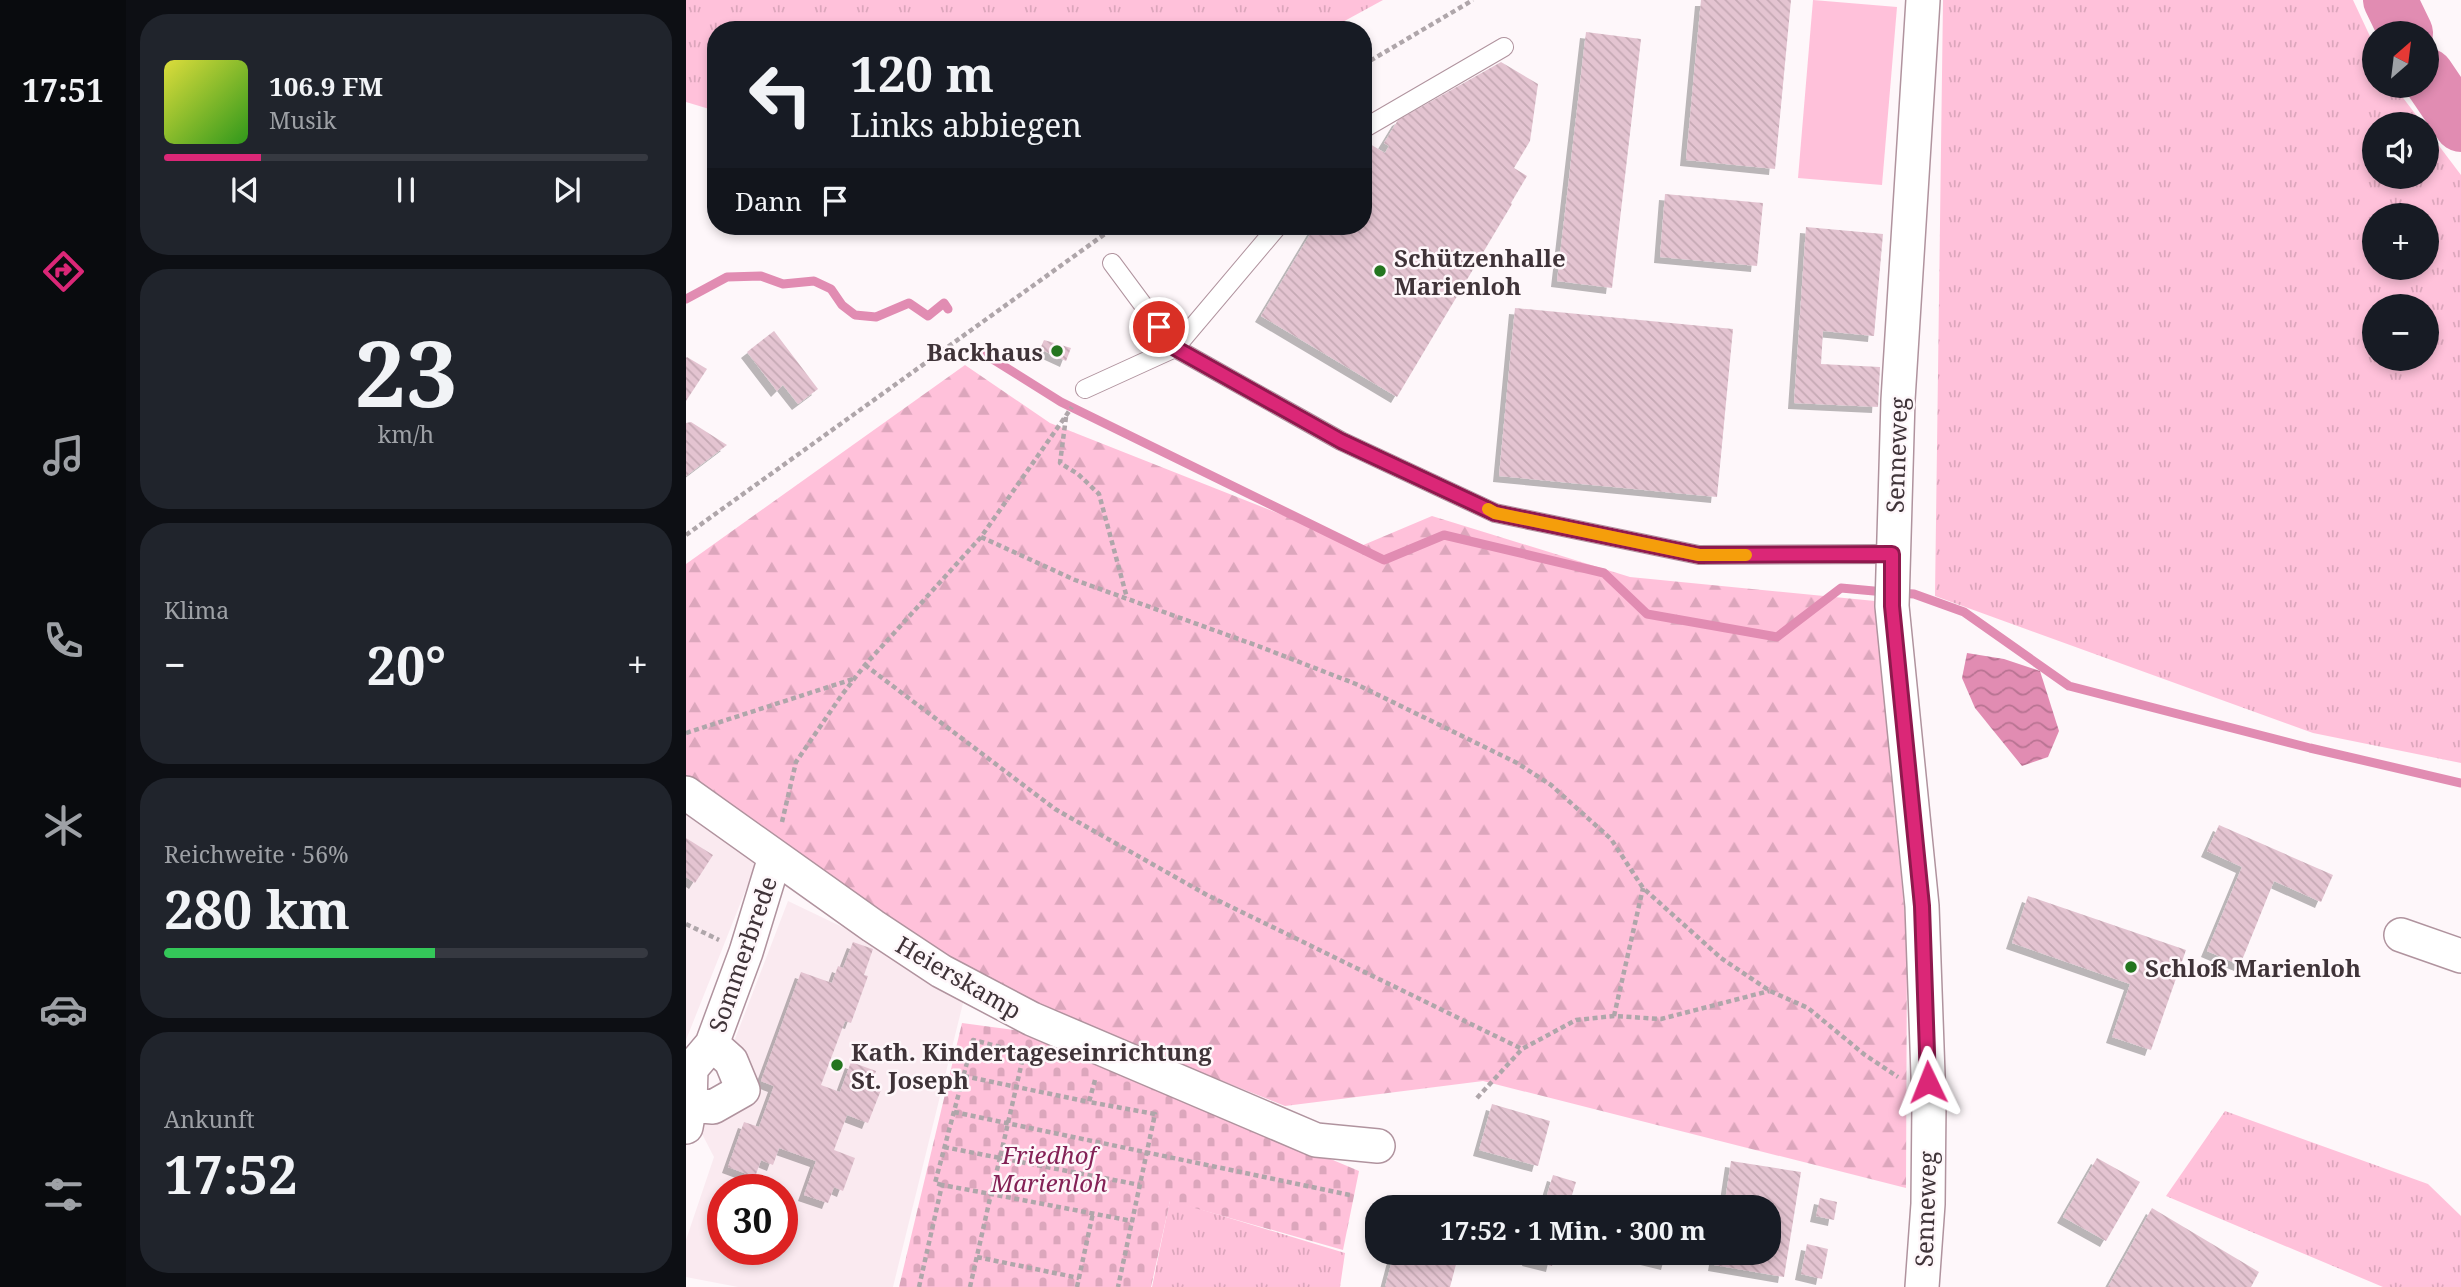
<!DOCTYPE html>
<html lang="de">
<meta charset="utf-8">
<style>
:root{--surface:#171b24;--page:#20242c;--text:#f1f3f6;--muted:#9ea1a6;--line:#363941;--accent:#db2777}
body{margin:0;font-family:"Noto Serif",serif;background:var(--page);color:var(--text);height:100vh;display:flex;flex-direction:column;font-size:26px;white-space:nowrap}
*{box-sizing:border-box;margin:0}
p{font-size:23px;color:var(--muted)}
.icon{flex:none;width:38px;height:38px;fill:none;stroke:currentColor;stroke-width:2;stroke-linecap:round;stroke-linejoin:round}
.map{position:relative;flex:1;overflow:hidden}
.drawer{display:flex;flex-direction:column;gap:14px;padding:14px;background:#0d0f14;width:560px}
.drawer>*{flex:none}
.banner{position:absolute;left:21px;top:21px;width:665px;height:214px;border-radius:28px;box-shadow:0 4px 10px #0003;background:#171b24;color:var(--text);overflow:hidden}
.needle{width:46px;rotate:28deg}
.controls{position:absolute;left:1676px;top:21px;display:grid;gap:14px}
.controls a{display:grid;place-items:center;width:77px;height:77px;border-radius:50%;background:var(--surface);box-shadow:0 4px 10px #0003;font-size:35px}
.speed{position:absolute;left:21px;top:1174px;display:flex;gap:14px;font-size:35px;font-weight:700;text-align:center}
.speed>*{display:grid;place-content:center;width:91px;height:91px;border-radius:50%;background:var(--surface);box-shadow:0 4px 10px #0003;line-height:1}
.speed .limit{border:10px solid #d22;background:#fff;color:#111}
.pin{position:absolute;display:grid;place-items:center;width:60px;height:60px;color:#fff;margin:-30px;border:4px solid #fff;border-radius:50%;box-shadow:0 2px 7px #0007}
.me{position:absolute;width:77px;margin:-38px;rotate:358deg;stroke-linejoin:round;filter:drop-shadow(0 0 5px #0008)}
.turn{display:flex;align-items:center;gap:24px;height:147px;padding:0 28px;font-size:32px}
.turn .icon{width:91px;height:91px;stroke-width:2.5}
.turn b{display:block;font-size:49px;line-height:60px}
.then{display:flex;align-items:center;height:66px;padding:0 28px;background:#0003;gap:14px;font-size:26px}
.big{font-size:52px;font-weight:700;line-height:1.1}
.drawer .tile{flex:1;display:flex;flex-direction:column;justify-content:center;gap:10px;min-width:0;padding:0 24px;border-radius:28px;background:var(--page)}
.drawer .dial{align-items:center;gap:0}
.dial b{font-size:91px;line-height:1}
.song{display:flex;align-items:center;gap:21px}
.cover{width:84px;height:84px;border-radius:10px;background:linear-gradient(135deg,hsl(60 70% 55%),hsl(110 70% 35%))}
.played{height:7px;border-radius:4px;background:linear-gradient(90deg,var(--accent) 20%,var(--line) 20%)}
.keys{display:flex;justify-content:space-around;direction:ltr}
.heat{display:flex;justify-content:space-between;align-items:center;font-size:38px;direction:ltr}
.charge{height:10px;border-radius:5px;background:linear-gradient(90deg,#34c759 56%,var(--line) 0)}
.trip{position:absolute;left:679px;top:1195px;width:416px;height:70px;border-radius:28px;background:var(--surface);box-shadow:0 4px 10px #0003;font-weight:700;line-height:70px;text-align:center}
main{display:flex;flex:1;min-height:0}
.dock{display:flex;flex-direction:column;width:126px;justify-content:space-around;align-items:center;background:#090b0e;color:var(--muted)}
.dock .icon{width:49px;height:49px}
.dock .current{color:var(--accent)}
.dock b{font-size:32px;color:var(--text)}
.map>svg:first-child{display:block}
</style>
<main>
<nav class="dock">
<b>17:51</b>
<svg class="icon current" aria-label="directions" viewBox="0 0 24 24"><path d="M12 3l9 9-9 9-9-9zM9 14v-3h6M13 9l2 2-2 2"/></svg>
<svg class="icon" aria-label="music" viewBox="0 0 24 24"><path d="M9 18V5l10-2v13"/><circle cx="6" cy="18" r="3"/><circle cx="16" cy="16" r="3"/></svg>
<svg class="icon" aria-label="phone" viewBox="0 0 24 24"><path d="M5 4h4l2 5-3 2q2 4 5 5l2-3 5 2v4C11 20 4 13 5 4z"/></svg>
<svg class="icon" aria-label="climate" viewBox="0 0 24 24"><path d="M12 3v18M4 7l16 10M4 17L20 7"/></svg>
<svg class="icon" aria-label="car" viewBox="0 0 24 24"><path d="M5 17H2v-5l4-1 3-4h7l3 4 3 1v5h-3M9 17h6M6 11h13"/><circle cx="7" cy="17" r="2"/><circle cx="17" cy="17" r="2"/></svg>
<svg class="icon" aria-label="filters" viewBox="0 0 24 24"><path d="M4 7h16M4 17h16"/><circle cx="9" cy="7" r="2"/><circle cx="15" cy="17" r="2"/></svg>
</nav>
<section class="drawer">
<div class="tile">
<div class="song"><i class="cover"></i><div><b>106.9 FM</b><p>Musik</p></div></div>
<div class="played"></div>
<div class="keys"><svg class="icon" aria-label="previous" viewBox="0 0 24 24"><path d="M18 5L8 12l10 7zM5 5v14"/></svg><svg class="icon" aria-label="pause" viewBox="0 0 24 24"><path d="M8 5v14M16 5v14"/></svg><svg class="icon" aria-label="next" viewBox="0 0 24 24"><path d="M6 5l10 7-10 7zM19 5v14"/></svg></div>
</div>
<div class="tile dial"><b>23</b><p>km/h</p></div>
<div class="tile"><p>Klima</p>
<div class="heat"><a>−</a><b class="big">20°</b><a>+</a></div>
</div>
<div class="tile"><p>Reichweite · 56%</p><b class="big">280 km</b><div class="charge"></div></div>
<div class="tile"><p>Ankunft</p><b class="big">17:52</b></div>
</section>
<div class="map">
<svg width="1775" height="1287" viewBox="0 0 1775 1287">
<defs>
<pattern id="grass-tufts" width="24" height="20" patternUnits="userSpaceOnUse" patternTransform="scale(1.75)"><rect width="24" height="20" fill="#ffc1da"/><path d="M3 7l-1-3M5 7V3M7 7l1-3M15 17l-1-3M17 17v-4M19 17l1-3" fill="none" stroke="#dca6bc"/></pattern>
<pattern id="forest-firs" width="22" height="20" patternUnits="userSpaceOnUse" patternTransform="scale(1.75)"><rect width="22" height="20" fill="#ffc1da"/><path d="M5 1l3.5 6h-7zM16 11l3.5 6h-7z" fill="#dca6bc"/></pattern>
<pattern id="cemetery-stones" width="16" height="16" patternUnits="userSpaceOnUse" patternTransform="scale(1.75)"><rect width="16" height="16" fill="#ffc1da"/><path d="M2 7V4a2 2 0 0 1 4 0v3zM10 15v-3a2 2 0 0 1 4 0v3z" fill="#dca6bc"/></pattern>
<pattern id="water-waves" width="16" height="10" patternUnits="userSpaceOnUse" patternTransform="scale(1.75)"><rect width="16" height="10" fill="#e18cb2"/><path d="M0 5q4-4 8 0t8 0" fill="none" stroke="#b87392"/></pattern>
<pattern id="building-back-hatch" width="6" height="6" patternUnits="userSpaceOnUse" patternTransform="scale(1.75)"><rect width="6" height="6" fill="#e4c4d1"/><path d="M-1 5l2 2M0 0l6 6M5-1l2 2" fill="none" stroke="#c5a9b4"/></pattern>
<filter id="shadow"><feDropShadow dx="-6" dy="6" stdDeviation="0" flood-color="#0004"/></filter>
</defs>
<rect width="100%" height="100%" fill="#fef7fa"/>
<!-- built -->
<path fill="#faeaf0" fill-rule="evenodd" d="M 0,812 L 72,859 L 0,1040 Z
M 102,901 L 194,945 L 278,999 L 207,1287 L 52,1287 L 0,1277 L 0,1240 L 28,1157 L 14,1130 ZM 37,1190 L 96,1190 L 96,1250 L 37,1250 Z"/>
<!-- grass -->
<path fill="url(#grass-tufts)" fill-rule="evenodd" d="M 0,0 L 697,0 L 642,30 L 30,30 L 30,111 L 0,102 Z
M 1257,0 L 1667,0 L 1689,47 L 1689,86 L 1708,86 L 1737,124 L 1689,124 L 1689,177 L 1741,177 L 1741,130 L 1775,175 L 1775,763 L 1627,733 L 1249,596 ZM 1689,215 L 1741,215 L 1741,268 L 1689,268 ZM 1689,306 L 1741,306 L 1741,359 L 1689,359 Z
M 1539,1111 L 1742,1184 L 1775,1216 L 1775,1287 L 1697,1287 L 1480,1196 Z
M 484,1200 L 659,1253 L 654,1287 L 466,1287 Z"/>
<!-- forest -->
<path fill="url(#forest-firs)" d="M 279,365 L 364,423 L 675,546 L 746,516 L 944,577 L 1189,601 L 1221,937 L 1220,1188 L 797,1081 L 599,1106 L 357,1010 L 260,959 L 0,776 L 0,564 Z"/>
<!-- cemetery -->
<path fill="url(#cemetery-stones)" d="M 276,1023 L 343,1032 L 673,1171 L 657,1250 L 484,1201 L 465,1287 L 213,1287 Z"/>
<!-- pitch -->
<path fill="#ffc1da" d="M 1127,0 L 1211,7 L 1196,185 L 1112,178 Z"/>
<!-- water -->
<path fill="url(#water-waves)" d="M 1281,653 L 1318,659 L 1354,671 L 1373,731 L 1362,757 L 1336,766 L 1289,708 L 1276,678 Z"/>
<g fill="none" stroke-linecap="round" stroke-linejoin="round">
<!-- stream -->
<path stroke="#e18cb2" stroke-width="9" d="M 0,299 L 41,277 L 75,276 L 97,284 L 128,281 L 145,289 L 156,305 L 169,315 L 190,317 L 223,303 L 242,316 L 258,303 L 262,309
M 300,355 L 375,402 L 698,560 L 758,535 L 918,573 L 961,614 L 1091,637 L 1155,588 L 1199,592
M 1213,593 L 1228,594 L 1278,612 L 1383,686 L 1624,748 L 1775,783"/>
<!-- river -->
<path stroke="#e18cb2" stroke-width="54" d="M 1704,0 L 1720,33
M 1741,75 L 1775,125"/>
</g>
<!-- building -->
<path fill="url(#building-back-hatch)" filter="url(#shadow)" d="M 1015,0 L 1105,0 L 1089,169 L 1000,160 Z
M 900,32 L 955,39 L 926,288 L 871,281 Z
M 815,62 L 852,84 L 844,141 L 828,168 L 841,176 L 825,203 L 826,204 L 711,397 L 575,316 L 629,226 L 677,226 L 679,141 L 699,153 L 703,146 L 698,143 L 712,120 Z
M 979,194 L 1077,203 L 1071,266 L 974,257 Z
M 1120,227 L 1197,234 L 1188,336 L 1137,331 L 1135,364 L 1194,367 L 1192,407 L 1108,403 Z
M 829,308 L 1047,329 L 1031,497 L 813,476 Z
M 88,331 L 132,389 L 112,404 L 97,385 L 91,391 L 61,352 Z
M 358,340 L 385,348 L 380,361 L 354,349 Z
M 1,357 L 21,369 L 0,401 L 0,358 Z
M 5,422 L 41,445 L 0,476 L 0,423 Z
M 1533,825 L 1647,875 L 1635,902 L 1588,881 L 1554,965 L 1521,951 L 1556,867 L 1521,851 Z
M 0,838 L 27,855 L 9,883 L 0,877 Z
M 1342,896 L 1500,950 L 1465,1050 L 1426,1037 L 1444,984 L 1326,943 Z
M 167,942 L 187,949 L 178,975 L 182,976 L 165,1023 L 159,1021 L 135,1085 L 154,1092 L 165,1062 L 190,1071 L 184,1086 L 195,1090 L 182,1123 L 161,1115 L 148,1150 L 169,1158 L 157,1191 L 148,1187 L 142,1203 L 118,1195 L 130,1161 L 93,1148 L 87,1165 L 75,1160 L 69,1177 L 42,1167 L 58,1122 L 73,1127 L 88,1086 L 75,1081 L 115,972 L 146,983 L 152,966 L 157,968 Z
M 806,1104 L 864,1121 L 852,1166 L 793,1150 Z
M 1411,1158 L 1454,1182 L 1420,1241 L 1377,1217 Z
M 1045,1161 L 1115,1172 L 1098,1277 L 1028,1265 L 1030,1253 L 1083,1253 L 1083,1208 L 1038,1208 Z
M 867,1175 L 890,1182 L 882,1208 L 857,1208 Z
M 937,1197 L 981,1206 L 981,1208 L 935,1208 Z
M 1134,1198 L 1151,1202 L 1148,1220 L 1130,1216 Z
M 1466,1208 L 1573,1272 L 1565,1287 L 1422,1287 Z
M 1121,1244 L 1142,1249 L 1136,1279 L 1115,1274 Z
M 708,1253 L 773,1253 L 764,1287 L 699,1287 Z
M 844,1253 L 869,1253 L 866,1266 L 842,1260 Z
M 936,1253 L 984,1253 L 981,1264 Z"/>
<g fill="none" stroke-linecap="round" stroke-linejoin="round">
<!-- lane casing -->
<g stroke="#b0939e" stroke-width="20">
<path id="lane" d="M 677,129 L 818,47
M 426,263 L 489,348 L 592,226
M 399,389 L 489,348 L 655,441 L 809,513 L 1013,555 L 1206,554"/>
</g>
<!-- street casing -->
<g stroke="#b0939e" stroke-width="36">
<path id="street" d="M 0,793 L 187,926 L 255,971 L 346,1019 L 630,1140 L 692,1146
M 1715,935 L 1775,956
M 4,1105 L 27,1107 L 57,1090 L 45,1061 L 26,1044
M 0,1127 L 4,1105 L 5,1069 L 26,1044 L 60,952 L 89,857
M 1236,1287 L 1242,1204 L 1243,1103 L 1236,906 L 1206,606 L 1212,400 L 1237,0"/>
</g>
<!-- path -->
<path stroke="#afa6aa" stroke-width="4.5" stroke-dasharray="5 3.5" stroke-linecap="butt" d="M 677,65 L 787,0
M 380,417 L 374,463 L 392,474 L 413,494 L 441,598
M 0,535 L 430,226
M 295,537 L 389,580 L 572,646 L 670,684 L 831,763 L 865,785 L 925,839 L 957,888 L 1035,958 L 1084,991 L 1122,1008 L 1179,1055 L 1212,1077
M 179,665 L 369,809 L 521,895 L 836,1049
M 0,733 L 167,679
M 96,822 L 110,762 L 155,696 L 179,665 L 295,537 L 386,407
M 0,924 L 33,940
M 928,1016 L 957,888
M 278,1076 L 403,1102
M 409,1080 L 403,1102 L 469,1114 L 432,1287
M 791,1098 L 836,1049 L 890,1020 L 928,1016 L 975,1019 L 1083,991
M 268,1112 L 664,1195
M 258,1147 L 314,1158 L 338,1053
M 256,1185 L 249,1183 L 287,1040 L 342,1054
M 291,1257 L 393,1278
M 233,1287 L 256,1185 L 305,1194 L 314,1158 L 454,1185
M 284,1287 L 305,1194 L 446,1221
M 391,1287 L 407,1213"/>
<!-- lane -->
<use href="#lane" stroke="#fff" stroke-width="18"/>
<!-- street -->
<use href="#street" stroke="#fff" stroke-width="33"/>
</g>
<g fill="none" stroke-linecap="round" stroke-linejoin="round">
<!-- route casing -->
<g stroke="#8e194d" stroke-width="18">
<path id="route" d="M 473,327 L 489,348 L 655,441 L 809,513 L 1013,555 L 1206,554 L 1206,606 L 1236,906 L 1242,1082"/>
</g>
<!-- route -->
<use href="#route" stroke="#db2777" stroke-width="12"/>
<!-- slow -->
<path stroke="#f59e0b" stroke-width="12" d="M 802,509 L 809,513 L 1013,555 L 1060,555"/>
</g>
<!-- markers -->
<g fill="#24751f" stroke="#fef7fa" stroke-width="2.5">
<circle cx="694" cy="271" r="7"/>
<circle cx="371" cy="351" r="7"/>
<circle cx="1445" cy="967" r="7"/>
<circle cx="151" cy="1065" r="7"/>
</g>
<g text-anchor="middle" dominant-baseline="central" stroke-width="5" stroke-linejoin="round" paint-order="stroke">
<!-- poi labels -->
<g font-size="24" font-weight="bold" fill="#3f3338" stroke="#fef7fa" text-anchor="start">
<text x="708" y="257">Schützenhalle<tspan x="708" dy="28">Marienloh</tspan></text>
<text x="357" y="351" text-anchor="end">Backhaus</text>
<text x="1459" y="967">Schloß Marienloh</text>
<text x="165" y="1051">Kath. Kindertageseinrichtung<tspan x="165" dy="28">St. Joseph</tspan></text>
</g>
<!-- street labels -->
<g font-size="24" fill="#3f3338" stroke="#fef7fa">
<text transform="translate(1210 455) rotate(-88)">Senneweg</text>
<text transform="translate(56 954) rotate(-71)">Sommerbrede</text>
<text transform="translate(273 977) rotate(30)">Heierskamp</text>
<text transform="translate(1239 1209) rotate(-88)">Senneweg</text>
</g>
<!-- park labels -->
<g font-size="24" font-style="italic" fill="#842156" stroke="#fef7fa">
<text x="363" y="1154">Friedhof<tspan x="363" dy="28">Marienloh</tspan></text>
</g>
</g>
</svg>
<div class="controls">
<a><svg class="needle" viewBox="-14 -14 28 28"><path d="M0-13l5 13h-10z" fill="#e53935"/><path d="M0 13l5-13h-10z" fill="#9ea1a6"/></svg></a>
<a><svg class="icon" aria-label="sound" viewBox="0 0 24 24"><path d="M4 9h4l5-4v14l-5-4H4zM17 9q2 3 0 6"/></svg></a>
<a>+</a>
<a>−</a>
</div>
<div class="speed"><div class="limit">30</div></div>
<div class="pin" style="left:473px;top:327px;background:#d93025"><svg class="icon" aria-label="arrive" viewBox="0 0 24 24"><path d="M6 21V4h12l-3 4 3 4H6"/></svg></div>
<svg class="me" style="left:1242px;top:1082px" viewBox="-20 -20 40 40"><path d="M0-17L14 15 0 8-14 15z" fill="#db2777" stroke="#fff" stroke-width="4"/></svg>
<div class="trip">17:52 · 1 Min. · 300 m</div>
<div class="banner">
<div class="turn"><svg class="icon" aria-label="left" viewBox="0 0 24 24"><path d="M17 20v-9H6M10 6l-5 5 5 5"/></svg><div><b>120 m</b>Links abbiegen</div></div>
<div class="then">Dann<svg class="icon" aria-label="arrive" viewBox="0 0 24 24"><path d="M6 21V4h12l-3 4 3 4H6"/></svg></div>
</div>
</div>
</main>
